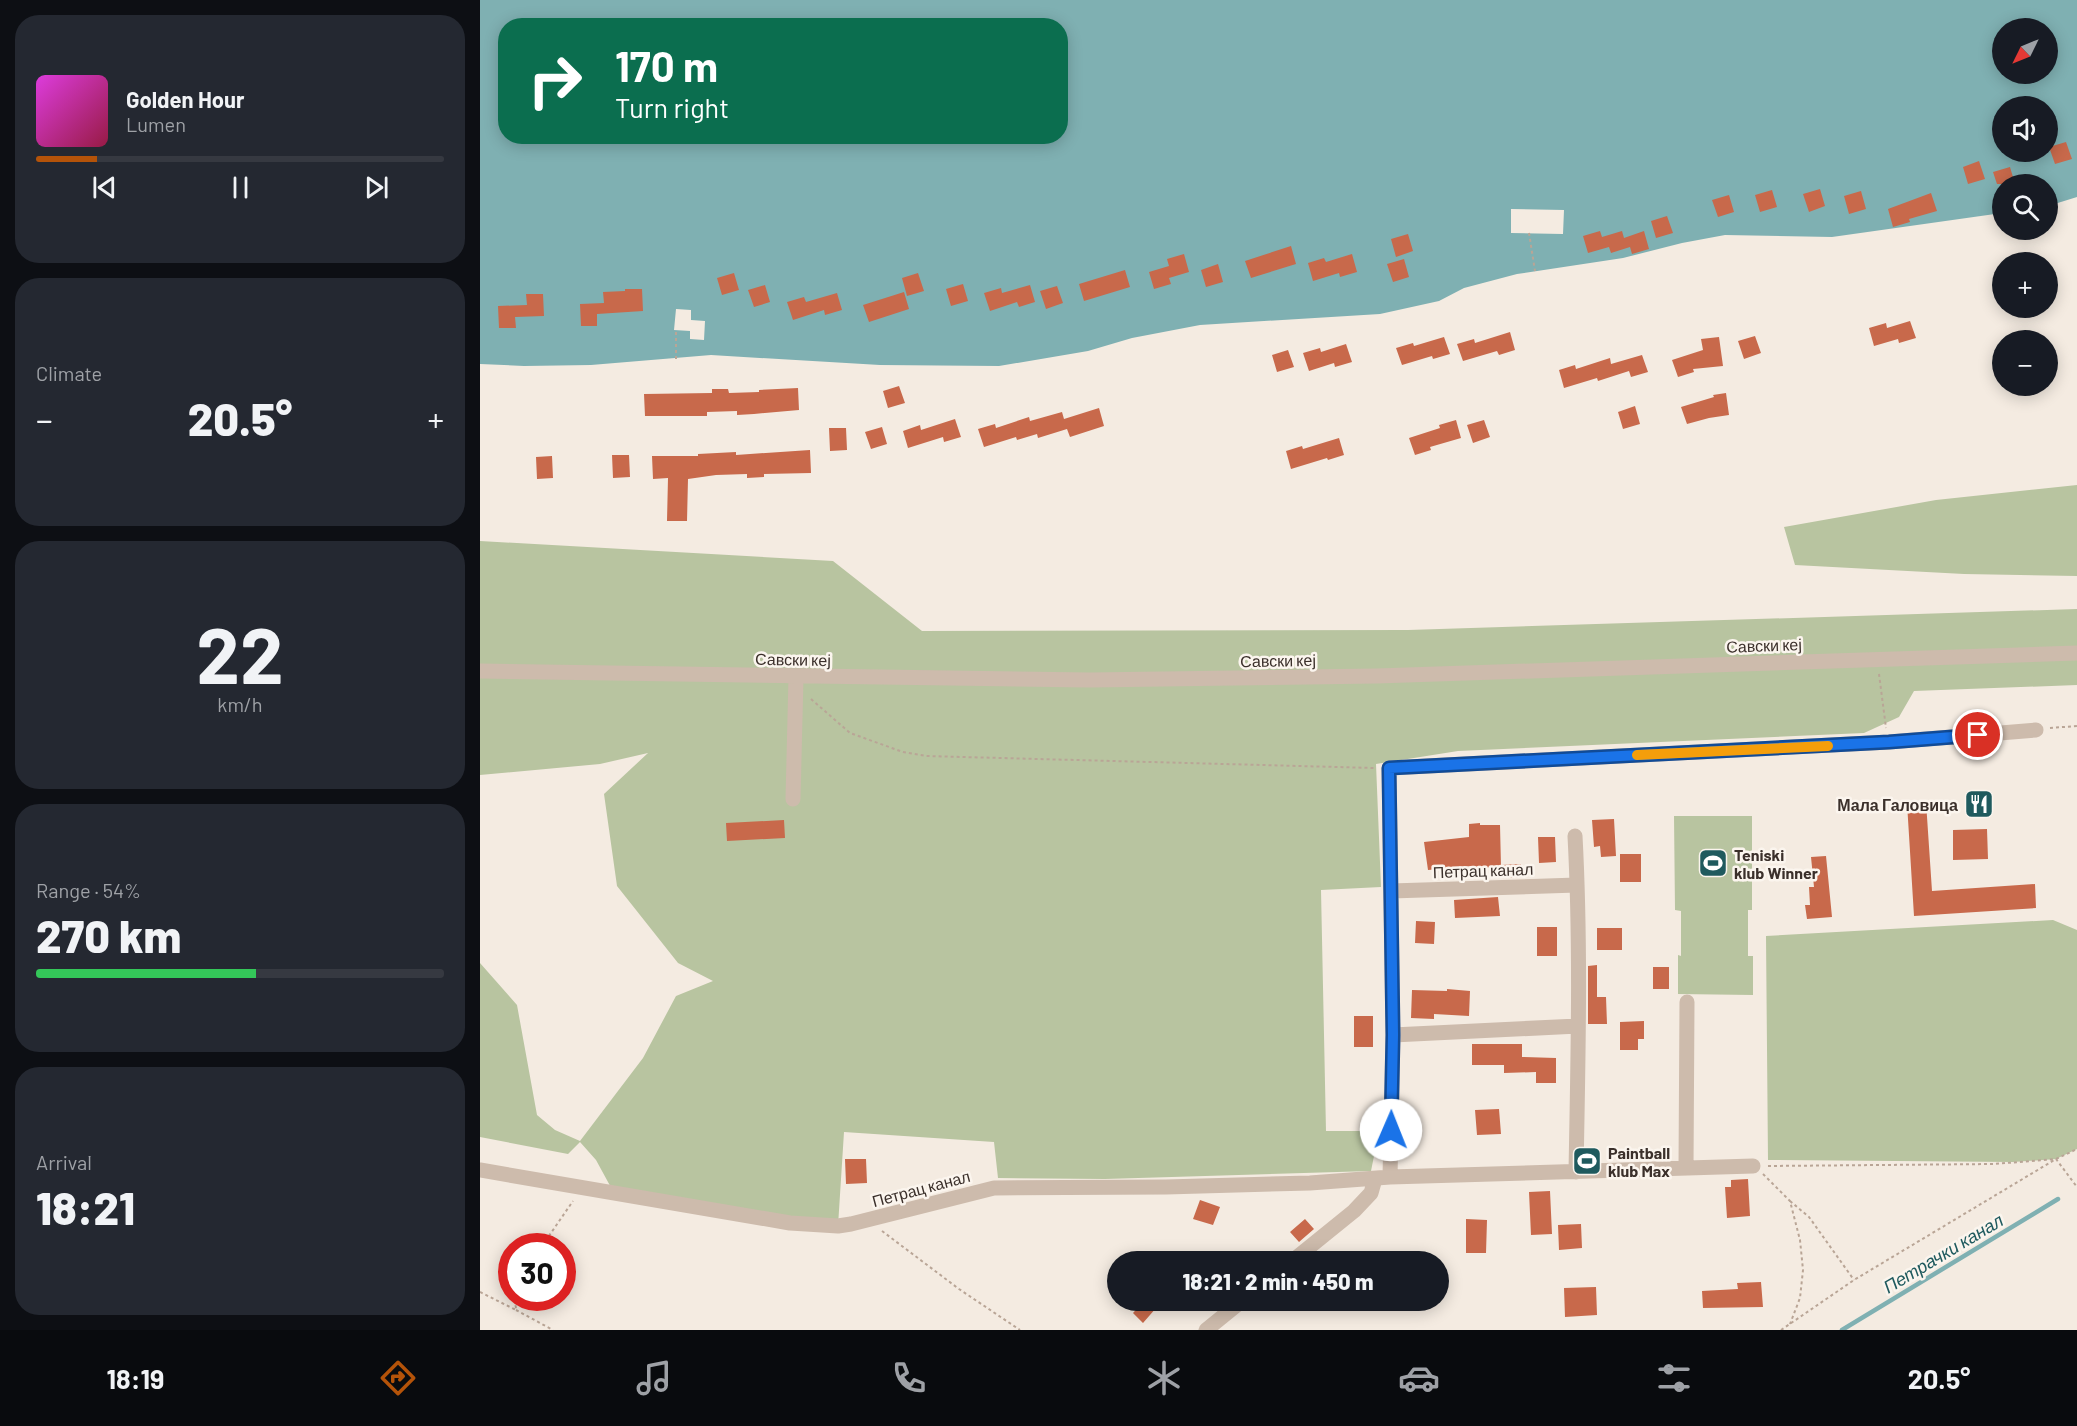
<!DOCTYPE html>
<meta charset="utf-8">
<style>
:root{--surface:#171b24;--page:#242831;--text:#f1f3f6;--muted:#9ea1a6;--line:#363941;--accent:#b45309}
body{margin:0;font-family:Barlow,sans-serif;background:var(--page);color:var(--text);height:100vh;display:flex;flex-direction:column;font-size:22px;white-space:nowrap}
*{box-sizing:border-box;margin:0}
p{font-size:20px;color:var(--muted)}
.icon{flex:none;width:33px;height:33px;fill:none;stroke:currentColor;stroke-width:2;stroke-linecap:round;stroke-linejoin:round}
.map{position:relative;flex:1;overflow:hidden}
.panel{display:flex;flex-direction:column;gap:15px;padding:15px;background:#0d0f14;width:480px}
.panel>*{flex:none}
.top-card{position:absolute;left:18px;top:18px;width:570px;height:126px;border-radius:24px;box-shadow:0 3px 15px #0003;background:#0b6e4f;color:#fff;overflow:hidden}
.needle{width:39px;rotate:227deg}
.controls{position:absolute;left:1512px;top:18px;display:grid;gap:12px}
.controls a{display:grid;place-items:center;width:66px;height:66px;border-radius:50%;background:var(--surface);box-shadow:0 3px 15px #0003;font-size:30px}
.speed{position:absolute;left:18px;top:1233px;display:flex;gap:12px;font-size:30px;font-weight:700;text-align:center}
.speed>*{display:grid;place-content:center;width:78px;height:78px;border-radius:50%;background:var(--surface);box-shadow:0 3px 15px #0003;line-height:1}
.speed .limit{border:9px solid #d22;background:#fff;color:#111}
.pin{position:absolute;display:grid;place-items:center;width:51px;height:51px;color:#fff;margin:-26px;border:3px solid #fff;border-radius:50%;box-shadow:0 2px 6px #0007}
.me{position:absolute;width:66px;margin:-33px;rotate:1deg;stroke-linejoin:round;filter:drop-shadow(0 0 4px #0008)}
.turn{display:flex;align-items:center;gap:21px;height:126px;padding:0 18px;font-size:27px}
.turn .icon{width:78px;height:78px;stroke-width:2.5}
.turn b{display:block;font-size:42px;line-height:51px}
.big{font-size:45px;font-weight:800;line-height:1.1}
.panel .card{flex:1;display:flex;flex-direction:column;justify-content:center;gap:9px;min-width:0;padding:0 21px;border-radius:24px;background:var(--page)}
.panel .dial{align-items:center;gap:0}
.dial b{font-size:78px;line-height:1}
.song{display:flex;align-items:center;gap:18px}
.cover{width:72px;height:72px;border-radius:9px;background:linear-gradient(135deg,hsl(300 70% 55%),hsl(340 70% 35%))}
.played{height:6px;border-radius:3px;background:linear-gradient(90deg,var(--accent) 15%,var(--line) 15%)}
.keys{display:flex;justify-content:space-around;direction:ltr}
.heat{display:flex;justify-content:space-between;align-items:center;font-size:33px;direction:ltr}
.charge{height:9px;border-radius:4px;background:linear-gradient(90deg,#34c759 54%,var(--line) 0)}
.trip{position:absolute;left:627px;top:1251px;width:342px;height:60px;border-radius:30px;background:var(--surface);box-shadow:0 3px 15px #0003;font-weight:800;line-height:60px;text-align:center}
.tab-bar{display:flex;height:96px;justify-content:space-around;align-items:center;background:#090b0e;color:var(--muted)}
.tab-bar .icon{width:42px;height:42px}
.tab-bar .active{color:var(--accent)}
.tab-bar b{font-size:27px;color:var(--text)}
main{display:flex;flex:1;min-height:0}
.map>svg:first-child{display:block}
</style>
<main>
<section class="panel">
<div class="card">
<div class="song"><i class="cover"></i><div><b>Golden Hour</b><p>Lumen</p></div></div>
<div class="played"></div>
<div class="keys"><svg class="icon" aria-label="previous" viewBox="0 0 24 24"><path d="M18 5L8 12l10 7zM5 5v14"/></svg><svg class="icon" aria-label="pause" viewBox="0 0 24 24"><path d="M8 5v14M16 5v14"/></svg><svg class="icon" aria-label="next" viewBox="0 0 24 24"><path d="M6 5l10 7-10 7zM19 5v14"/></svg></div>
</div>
<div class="card"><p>Climate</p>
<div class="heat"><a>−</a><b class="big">20.5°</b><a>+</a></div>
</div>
<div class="card dial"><b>22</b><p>km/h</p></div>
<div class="card"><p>Range · 54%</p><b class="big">270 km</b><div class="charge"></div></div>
<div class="card"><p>Arrival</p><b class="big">18:21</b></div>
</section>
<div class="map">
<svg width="1597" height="1330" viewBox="0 0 1597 1330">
<rect width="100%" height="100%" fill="#f4ebe1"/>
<!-- green -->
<path fill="#b8c4a0" d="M 1597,485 L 1597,576 L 1484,574 L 1315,565 L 1304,527 L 1456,500 Z
M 0,541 L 353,561 L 442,631 L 928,630 L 1597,609 L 1597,685 L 1434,691 L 1419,717 L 1384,733 L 978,751 L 896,764 L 901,887 L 841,890 L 846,1131 L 899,1131 L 891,1171 L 625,1179 L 518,1178 L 514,1142 L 364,1132 L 358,1226 L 134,1193 L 116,1160 L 100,1142 L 88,1154 L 0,1137 L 0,963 L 37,1005 L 57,1115 L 75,1130 L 100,1141 L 163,1058 L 196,996 L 233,981 L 198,963 L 137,886 L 124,794 L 168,753 L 120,764 L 0,775 Z
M 1194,816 L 1272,816 L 1272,910 L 1268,910 L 1268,956 L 1273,956 L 1273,995 L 1198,994 L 1198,955 L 1201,956 L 1201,911 L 1195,910 Z
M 1573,920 L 1597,930 L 1597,1149 L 1576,1159 L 1533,1162 L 1288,1160 L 1286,936 Z"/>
<!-- water -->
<path fill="#7fb0b2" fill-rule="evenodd" d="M 0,0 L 1597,0 L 1597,197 L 1568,206 L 1568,184 L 1522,184 L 1522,213 L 1352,237 L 1245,235 L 1202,243 L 1143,258 L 1037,274 L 984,288 L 959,301 L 900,314 L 720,325 L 652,338 L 608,351 L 519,366 L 400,365 L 231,355 L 111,365 L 44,366 L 0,364 ZM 26,26 L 580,26 L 580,136 L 26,136 ZM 1522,28 L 1568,28 L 1568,74 L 1522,74 ZM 1522,106 L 1568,106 L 1568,152 L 1522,152 Z"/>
<!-- pier -->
<path fill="#f4ebe1" d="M 1031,209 L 1084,210 L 1083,234 L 1031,233 Z
M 196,309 L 211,310 L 211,320 L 225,321 L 224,340 L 210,339 L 210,331 L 194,330 Z"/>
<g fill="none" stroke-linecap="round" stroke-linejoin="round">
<!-- stream -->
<path stroke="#7fb0b2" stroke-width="4.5" d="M 1362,1330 L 1578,1199"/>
</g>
<!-- building -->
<path fill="#c8694b" d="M 1586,142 L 1592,159 L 1575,164 L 1569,147 Z
M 1499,161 L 1505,179 L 1488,184 L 1483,167 Z
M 1530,167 L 1535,184 L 1517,184 L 1513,172 Z
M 1340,189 L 1345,206 L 1329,212 L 1323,194 Z
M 1292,190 L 1297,207 L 1280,212 L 1275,195 Z
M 1381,191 L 1386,209 L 1369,214 L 1364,196 Z
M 1451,193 L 1457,211 L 1429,219 L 1430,222 L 1413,227 L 1408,209 Z
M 1249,195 L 1254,212 L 1238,217 L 1232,200 Z
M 1187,216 L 1193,233 L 1176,238 L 1171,221 Z
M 1120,231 L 1122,237 L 1142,231 L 1144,238 L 1164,231 L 1169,249 L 1152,254 L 1150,247 L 1131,253 L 1129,247 L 1108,253 L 1103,236 Z
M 928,234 L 933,251 L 916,257 L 911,239 Z
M 811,246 L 816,264 L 771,278 L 765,261 Z
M 704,254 L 709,272 L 689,278 L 691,284 L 674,289 L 669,272 L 689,266 L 687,259 Z
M 872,254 L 877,272 L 860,277 L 859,273 L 833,281 L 828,263 L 844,258 L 846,262 Z
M 924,259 L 929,277 L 913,282 L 907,264 Z
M 738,264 L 743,282 L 726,287 L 721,270 Z
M 645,270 L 650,287 L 604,301 L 599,284 Z
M 254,273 L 259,290 L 242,295 L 237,278 Z
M 438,273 L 444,291 L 427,296 L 422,278 Z
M 483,284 L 488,301 L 471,306 L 466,289 Z
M 285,285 L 290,302 L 274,307 L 268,290 Z
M 550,285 L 555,302 L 539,307 L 537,302 L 510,311 L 504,293 L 521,288 L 522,293 Z
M 577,286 L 583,303 L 566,309 L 560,291 Z
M 145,289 L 162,289 L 163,311 L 117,314 L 117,326 L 101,326 L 100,304 L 124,303 L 123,292 L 145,291 Z
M 424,292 L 429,309 L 389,322 L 383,305 Z
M 357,293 L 362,310 L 345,315 L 344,310 L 313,320 L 307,302 L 324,297 L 326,302 Z
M 46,294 L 63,294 L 64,316 L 35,317 L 36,328 L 19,328 L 18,306 L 47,305 Z
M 1430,321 L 1436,338 L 1419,343 L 1418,339 L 1394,346 L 1389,328 L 1406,323 L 1407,328 Z
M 1030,332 L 1035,350 L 1019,355 L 1017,351 L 983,361 L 977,344 L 994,339 L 995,343 Z
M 1275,336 L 1281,353 L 1264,359 L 1258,341 Z
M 964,337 L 970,354 L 953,359 L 952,356 L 922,365 L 916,348 L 933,343 L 934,346 Z
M 1239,337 L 1243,366 L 1213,369 L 1214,372 L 1198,377 L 1192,360 L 1223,350 L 1221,339 Z
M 866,344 L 872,362 L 855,367 L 854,363 L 829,371 L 823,353 L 840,348 L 841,352 Z
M 808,350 L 814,367 L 797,372 L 792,355 Z
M 1162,355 L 1168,372 L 1151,377 L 1149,371 L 1118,381 L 1117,378 L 1084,388 L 1079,370 L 1095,365 L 1096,369 L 1130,358 L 1131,364 Z
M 419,386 L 425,403 L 408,408 L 403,391 Z
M 318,388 L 319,410 L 274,414 L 257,415 L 257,411 L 227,412 L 227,416 L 165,416 L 164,394 L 232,393 L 232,389 L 248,389 L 249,393 L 279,392 L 279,390 Z
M 1246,393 L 1249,415 L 1229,418 L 1207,424 L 1201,407 L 1234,397 L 1233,395 Z
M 1155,406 L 1160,424 L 1143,429 L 1138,412 Z
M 619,408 L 624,426 L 590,437 L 587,429 L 558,438 L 557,434 L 537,440 L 536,437 L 504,447 L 498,429 L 515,424 L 516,428 L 549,417 L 550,421 L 582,412 L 584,419 Z
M 475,419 L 481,437 L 464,442 L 463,437 L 428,448 L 423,431 L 440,425 L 441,430 Z
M 976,420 L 981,438 L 950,447 L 951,450 L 935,455 L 929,438 L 960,428 L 959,425 Z
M 1004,420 L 1010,437 L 993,443 L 987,425 Z
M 402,427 L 407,444 L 391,449 L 385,432 Z
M 349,428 L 366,428 L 367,450 L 350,451 Z
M 859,438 L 864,455 L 848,460 L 847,458 L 811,469 L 806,451 L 822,446 L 823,449 Z
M 330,450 L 331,473 L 284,474 L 284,477 L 267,478 L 267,474 L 236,475 L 208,479 L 207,521 L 187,521 L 188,478 L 173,479 L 172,456 L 218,456 L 218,454 L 256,452 L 256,455 Z
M 132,455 L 149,455 L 150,477 L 133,478 Z
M 72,456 L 73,478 L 57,479 L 56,457 Z
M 1446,802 L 1452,891 L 1555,884 L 1556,908 L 1434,916 L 1427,803 Z
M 1134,819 L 1136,856 L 1121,857 L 1120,846 L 1114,847 L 1112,820 Z
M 304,820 L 305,838 L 247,841 L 246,823 Z
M 1000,823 L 1000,825 L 1020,825 L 1021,867 L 991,868 L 991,866 L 948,870 L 944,842 L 989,837 L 989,824 Z
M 1507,829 L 1508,859 L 1473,860 L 1473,830 Z
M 1058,837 L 1075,837 L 1076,862 L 1059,863 Z
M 1140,854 L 1161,854 L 1161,882 L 1140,882 Z
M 1346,856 L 1352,917 L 1327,919 L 1325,905 L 1330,905 L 1329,887 L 1334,887 L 1331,857 Z
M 1041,864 L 1042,877 L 1022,878 L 1021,865 Z
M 1018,897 L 1020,916 L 975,918 L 974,900 Z
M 936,921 L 955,922 L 954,944 L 935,943 Z
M 1057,927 L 1077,927 L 1077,956 L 1057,956 Z
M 1117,928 L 1142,928 L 1142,950 L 1117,950 Z
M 1117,965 L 1117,997 L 1126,997 L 1127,1024 L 1108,1024 L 1108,966 Z
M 1173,967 L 1189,967 L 1189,989 L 1173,989 Z
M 967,989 L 990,991 L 989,1016 L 954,1014 L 954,1019 L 931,1018 L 932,990 L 967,991 Z
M 874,1016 L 893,1016 L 893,1047 L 874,1047 Z
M 1164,1021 L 1164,1039 L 1158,1039 L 1158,1050 L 1140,1050 L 1140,1022 Z
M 992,1044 L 1042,1044 L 1042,1057 L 1076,1058 L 1076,1083 L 1056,1083 L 1056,1072 L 1024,1073 L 1024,1065 L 992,1065 Z
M 1019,1109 L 1021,1134 L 997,1135 L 995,1110 Z
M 365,1159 L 386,1159 L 387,1183 L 366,1184 Z
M 1268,1179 L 1270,1216 L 1247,1218 L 1245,1187 L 1251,1187 L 1251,1180 Z
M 1070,1191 L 1072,1234 L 1051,1235 L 1049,1192 Z
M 720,1200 L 740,1207 L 733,1225 L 713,1219 Z
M 825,1219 L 834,1229 L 819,1242 L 810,1232 Z
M 986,1219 L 1007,1220 L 1006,1253 L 986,1253 Z
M 1101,1224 L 1102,1248 L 1079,1250 L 1078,1225 Z
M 1281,1282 L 1283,1307 L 1223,1308 L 1222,1291 L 1258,1289 L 1257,1283 Z
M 1116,1287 L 1117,1315 L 1085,1317 L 1084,1288 Z
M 665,1300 L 683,1300 L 663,1323 L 653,1313 Z"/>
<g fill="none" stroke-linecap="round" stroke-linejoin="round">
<!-- path -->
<path stroke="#b9a596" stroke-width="2" stroke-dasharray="3 3" stroke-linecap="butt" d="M 1049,233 L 1055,271
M 196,359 L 196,330
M 1399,674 L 1406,728
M 331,699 L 370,733 L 423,752 L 446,756 L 894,768
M 1570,728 L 1597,726
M 1288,1166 L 1514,1164 L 1576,1159 L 1597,1187
M 1283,1174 L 1310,1201 L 1320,1240 L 1323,1270 L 1320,1298 L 1310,1324
M 1310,1201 L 1329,1217 L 1374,1280
M 402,1231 L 479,1289 L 540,1330
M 62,1246 L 93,1201
M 0,1292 L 36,1310 L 35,1298
M 36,1310 L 73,1330
M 1301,1330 L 1374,1280 L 1576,1159 L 1597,1149"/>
<!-- minor -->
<path stroke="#cdbbac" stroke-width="15" d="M 0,671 L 610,680 L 897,676 L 1597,653
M 313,799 L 316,677
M 1095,836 C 1101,948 1098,1060 1096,1172
M 911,891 L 1097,885
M 913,1035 L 1098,1026
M 1206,1168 L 1207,1002
M 0,1170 L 310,1223 L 358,1226 L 371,1224 L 514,1188 L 686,1187 L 830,1183 L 910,1177 L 1273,1166
M 910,1177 L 913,1035 L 909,768 L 1409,742 L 1556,730
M 811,1262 L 874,1211 L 891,1193 L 895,1179
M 726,1330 L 763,1300"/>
</g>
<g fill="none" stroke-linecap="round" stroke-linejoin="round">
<!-- route casing -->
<g stroke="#114b97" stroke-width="15">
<path id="route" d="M 911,1130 L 913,1035 L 909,768 L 1409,742 L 1498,735"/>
</g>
<!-- route -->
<use href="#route" stroke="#1a73e8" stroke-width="10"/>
<!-- slow -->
<path stroke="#f59e0b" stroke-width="10" d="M 1157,755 L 1348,746"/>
</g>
<!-- icons -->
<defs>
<g id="restaurant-square" transform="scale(1.5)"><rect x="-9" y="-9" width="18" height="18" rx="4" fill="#1f5a5e" stroke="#fbf5ee"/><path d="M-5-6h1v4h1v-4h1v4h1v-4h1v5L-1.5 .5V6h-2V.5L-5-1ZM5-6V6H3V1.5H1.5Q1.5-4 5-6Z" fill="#fff"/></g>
<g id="stadium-square" transform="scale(1.5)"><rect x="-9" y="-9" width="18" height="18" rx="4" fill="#1f5a5e" stroke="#fbf5ee"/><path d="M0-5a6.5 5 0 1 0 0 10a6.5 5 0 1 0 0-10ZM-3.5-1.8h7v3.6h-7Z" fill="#fff"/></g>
</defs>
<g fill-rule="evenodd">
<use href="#restaurant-square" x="1499" y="804"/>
<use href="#stadium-square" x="1233" y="863"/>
<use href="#stadium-square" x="1107" y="1161"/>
</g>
<g text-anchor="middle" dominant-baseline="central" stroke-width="5" stroke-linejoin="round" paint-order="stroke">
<!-- street labels -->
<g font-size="16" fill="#3b302b" stroke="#fbf5ee">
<text transform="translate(1284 645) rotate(-2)">Савски кеј</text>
<text transform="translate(313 659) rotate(1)">Савски кеј</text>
<text transform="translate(798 660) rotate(-1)">Савски кеј</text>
<text transform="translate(1003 870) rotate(-2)">Петрац канал</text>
<text transform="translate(441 1188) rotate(-15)">Петрац канал</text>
</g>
<!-- poi labels -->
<g font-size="16" font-weight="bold" fill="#3b302b" stroke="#fbf5ee" text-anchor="start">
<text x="1478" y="804" text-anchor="end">Мала Галовица</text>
<text x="1254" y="854">Teniski<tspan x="1254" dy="18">klub Winner</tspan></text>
<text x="1128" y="1152">Paintball<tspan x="1128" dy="18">klub Max</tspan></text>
</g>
<!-- water labels -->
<g font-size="18" font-style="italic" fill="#1f5a5e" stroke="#fbf5ee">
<text transform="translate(1463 1253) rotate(-31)">Петрачки канал</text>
</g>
</g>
</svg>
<div class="controls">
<a><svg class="needle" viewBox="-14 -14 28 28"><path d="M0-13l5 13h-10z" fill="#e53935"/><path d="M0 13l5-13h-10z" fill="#9ea1a6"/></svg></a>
<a><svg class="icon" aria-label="sound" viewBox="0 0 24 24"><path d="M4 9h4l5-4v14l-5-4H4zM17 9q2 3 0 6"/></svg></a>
<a><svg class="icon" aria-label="search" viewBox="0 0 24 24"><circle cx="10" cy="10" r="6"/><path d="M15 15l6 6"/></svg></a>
<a>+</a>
<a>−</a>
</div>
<div class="speed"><div class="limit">30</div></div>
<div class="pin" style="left:1498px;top:735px;background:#d93025"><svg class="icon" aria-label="arrive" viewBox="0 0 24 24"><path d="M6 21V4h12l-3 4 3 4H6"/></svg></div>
<svg class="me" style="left:911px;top:1130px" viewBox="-20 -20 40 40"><circle r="19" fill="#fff"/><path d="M0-13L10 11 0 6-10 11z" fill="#1a73e8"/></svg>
<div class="trip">18:21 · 2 min · 450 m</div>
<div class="top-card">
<div class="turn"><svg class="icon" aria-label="right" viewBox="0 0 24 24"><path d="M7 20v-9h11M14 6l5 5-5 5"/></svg><div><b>170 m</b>Turn right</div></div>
</div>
</div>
</main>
<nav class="tab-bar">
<b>18:19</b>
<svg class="icon active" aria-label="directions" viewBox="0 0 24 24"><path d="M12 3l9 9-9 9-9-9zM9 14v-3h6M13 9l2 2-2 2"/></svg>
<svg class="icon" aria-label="music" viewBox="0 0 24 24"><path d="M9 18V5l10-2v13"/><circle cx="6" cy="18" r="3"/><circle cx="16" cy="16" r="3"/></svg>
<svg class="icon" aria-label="phone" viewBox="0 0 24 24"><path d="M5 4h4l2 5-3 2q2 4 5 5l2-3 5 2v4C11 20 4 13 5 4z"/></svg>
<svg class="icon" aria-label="climate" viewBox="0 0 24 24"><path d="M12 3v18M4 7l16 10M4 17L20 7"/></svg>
<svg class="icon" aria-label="car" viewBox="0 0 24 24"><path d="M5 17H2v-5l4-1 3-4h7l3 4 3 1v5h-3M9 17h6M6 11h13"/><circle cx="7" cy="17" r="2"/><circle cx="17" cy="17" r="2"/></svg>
<svg class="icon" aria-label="filters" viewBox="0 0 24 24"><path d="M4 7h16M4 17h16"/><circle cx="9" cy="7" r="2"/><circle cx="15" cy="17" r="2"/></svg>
<b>20.5°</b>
</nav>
